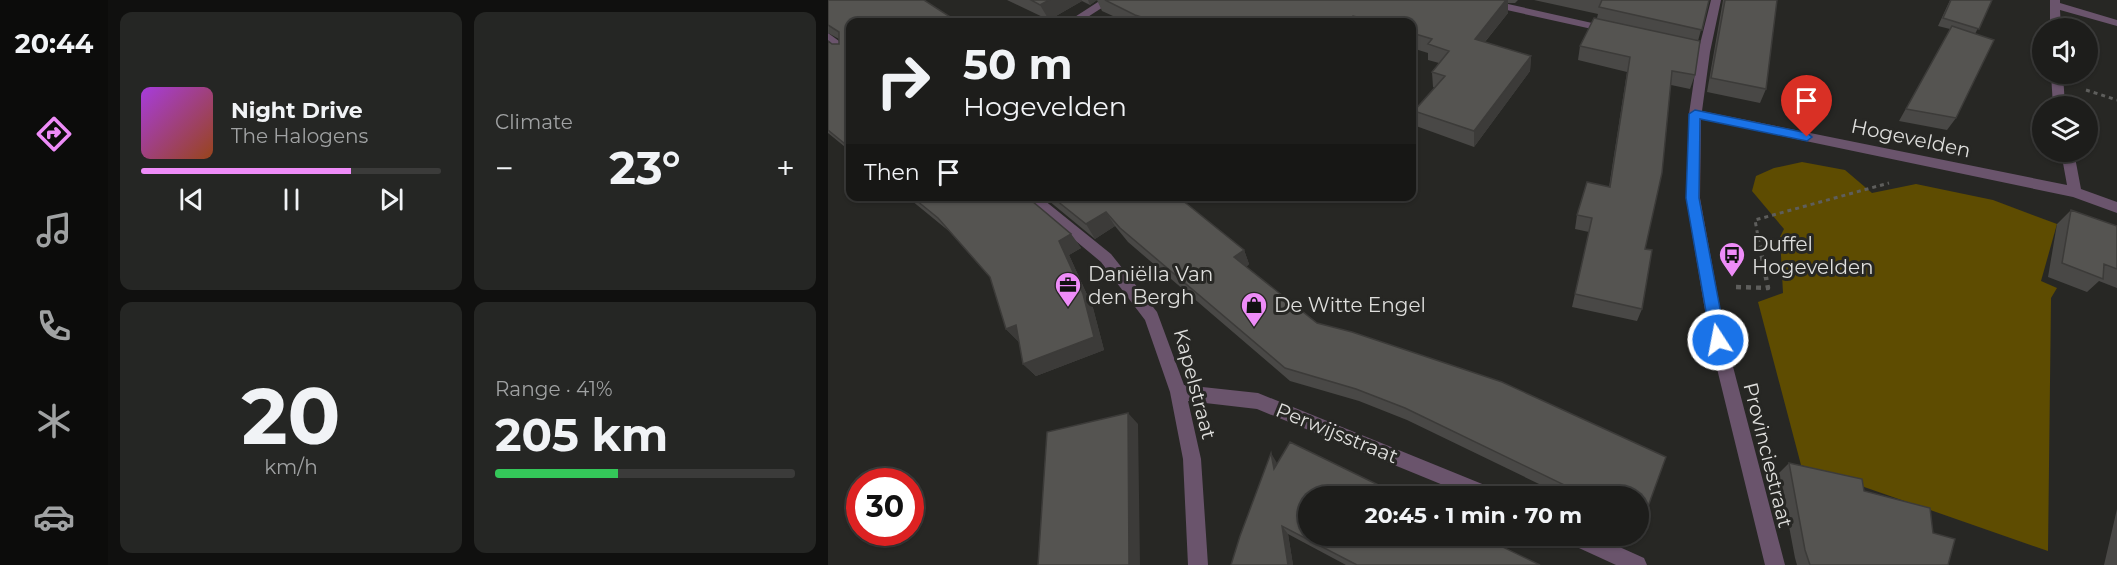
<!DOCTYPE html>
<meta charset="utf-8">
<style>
:root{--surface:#1d1d1b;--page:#252624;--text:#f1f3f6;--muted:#a0a2a3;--line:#3b3b3a;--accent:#ee8cf8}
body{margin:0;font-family:Montserrat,sans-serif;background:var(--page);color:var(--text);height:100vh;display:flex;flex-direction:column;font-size:22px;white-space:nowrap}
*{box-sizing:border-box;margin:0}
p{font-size:20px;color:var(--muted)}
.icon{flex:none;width:33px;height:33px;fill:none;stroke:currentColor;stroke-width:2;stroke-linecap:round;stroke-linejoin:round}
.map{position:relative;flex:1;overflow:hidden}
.details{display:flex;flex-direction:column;gap:12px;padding:12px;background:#10100f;width:720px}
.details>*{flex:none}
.guide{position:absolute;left:18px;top:18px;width:570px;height:183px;border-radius:12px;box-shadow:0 2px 4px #0004,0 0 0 2px var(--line);background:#1d1d1b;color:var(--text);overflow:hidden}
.buttons{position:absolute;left:1204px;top:18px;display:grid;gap:12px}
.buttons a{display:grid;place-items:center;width:66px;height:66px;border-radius:50%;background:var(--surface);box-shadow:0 2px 4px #0004,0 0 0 2px var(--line);font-size:30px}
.speed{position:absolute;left:18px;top:468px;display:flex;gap:12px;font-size:30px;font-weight:700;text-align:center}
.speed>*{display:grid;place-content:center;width:78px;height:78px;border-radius:50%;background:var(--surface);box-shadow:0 2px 4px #0004,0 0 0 2px var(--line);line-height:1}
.speed .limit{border:9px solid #d22;background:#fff;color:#111}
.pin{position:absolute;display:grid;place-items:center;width:51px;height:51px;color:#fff;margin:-62px -26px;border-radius:50% 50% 50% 0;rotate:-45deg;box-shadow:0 0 6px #0007}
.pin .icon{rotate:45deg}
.me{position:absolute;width:66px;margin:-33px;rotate:349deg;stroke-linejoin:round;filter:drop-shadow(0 0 4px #0008)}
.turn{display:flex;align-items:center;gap:21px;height:126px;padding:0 18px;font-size:27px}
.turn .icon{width:78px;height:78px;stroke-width:2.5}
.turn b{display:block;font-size:42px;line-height:51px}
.then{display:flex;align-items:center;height:57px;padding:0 18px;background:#0003;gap:12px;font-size:22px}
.big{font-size:45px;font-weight:700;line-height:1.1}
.details .tile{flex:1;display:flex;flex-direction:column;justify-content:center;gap:9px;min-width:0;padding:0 21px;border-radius:12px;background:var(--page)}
.details .dial{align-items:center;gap:0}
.dial b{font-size:78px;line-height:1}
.song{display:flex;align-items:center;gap:18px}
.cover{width:72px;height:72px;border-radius:9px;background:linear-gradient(135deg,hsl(280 70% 55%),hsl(20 70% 35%))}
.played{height:6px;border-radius:3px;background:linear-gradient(90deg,var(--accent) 70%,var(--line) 70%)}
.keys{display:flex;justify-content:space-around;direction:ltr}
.heat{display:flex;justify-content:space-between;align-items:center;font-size:33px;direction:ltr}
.charge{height:9px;border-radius:4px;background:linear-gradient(90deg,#34c759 41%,var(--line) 0)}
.details .tiles{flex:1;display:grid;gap:12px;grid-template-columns:repeat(2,1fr)}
.trip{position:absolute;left:470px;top:486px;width:351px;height:60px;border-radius:30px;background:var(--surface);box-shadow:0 2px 4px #0004,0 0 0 2px var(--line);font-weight:700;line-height:60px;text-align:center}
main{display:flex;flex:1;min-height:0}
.tab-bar{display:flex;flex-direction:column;width:108px;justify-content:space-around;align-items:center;background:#0c0c0b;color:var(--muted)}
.tab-bar .icon{width:42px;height:42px}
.tab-bar .current{color:var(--accent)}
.tab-bar b{font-size:27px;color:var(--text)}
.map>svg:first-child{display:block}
</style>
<main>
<nav class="tab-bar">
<b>20:44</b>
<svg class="icon current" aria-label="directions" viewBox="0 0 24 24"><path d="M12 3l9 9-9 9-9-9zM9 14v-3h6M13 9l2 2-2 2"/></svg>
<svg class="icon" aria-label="music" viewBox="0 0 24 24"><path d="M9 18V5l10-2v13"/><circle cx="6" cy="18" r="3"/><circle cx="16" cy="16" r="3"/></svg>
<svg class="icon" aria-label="phone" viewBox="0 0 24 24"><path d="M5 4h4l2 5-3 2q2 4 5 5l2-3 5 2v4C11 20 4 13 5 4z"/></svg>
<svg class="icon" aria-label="climate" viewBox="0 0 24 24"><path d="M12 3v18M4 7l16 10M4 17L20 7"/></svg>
<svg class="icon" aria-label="car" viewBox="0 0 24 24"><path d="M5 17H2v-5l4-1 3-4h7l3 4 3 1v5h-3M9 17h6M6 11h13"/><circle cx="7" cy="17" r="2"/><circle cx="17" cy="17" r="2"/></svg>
</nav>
<section class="details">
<div class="tiles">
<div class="tile">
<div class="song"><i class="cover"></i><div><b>Night Drive</b><p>The Halogens</p></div></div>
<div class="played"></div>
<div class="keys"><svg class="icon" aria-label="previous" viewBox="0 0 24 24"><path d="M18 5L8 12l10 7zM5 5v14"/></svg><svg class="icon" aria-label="pause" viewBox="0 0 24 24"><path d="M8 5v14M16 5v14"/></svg><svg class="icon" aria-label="next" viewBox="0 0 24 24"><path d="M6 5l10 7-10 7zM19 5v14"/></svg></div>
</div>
<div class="tile"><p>Climate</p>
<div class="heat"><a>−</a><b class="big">23°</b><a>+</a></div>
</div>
<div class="tile dial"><b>20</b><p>km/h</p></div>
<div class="tile"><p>Range · 41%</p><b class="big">205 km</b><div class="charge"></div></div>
</div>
</section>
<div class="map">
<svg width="1289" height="565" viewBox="0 0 1289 565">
<rect width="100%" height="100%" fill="#272724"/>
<!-- green -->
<path fill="#5e4c01" d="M 974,162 L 1017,170 L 1044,193 L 1088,184 L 1165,200 L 1229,224 L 1213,281 L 1229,288 L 1223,298 L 1220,551 L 973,465 L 930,302 L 955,293 L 952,237 L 956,229 L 924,191 L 928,176 L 946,168 Z"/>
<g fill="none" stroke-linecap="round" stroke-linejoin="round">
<!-- path-far1 -->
<path stroke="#5e5e5c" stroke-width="3" stroke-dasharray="4 4" stroke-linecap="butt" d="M 1258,90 L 1289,100
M 931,242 L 927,220 L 1061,183"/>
<!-- path -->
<path stroke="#5e5e5c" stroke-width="4.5" stroke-dasharray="5 5" stroke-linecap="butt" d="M 908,287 L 940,288 L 931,241"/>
<!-- minor -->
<path fill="#6a546c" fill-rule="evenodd" d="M 273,0 L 286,0 L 252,22 L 239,22 Z
M 642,0 L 662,0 L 782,27 L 788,30 L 782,33 L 647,3 Z
M 883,0 L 893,0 L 882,52 L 874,111 L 1239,185 L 1233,152 L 1246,152 L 1253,189 L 1289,202 L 1289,213 L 1245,197 L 873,119 L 872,198 L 898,340 L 957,565 L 937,565 L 882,340 L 858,198 L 861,114 L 870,52 Z
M 1222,0 L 1232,0 L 1232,3 L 1289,20 L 1289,26 L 1232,10 L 1233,28 L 1222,28 Z
M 0,33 L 22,49 L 22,58 L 18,58 L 0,42 Z
M 1223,74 L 1235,74 L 1237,106 L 1225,106 Z
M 194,196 L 211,196 L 283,254 L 329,312 L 356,385 L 430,393 L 669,490 L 672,496 L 642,496 L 429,409 L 360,401 L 373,459 L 380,565 L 360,565 L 355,459 L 342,392 L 317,320 L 273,262 Z
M 738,536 L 767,536 L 816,558 L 819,565 L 788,565 L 740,543 Z"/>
</g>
<!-- wall -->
<path fill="#494846" d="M 0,0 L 22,22 L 22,151 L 0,133 L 0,41 L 4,44 L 11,44 L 11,39 L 0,33 Z
M 179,0 L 690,0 L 687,3 L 680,3 L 680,13 L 657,42 L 703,56 L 702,71 L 646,147 L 588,126 L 586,111 L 607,88 L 605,87 L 604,72 L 611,63 L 600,60 L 600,53 L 584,48 L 584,22 L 298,22 L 274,11 L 269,0 L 262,5 L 254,1 L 221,20 Z
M 706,0 L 881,0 L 870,41 L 867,75 L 862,89 L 843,85 L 817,249 L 814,309 L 809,321 L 744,307 L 761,232 L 747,229 L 749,215 L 781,187 L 799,72 L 750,60 L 752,46 L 769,18 L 770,14 Z
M 895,0 L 949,0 L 938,89 L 932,103 L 879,92 Z
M 1122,0 L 1164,0 L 1147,34 L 1128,118 L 1119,130 L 1071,121 L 1122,29 L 1110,26 Z
M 78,196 L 198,196 L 243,234 L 253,248 L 241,255 L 265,308 L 276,350 L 208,376 L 195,364 L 191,342 L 178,329 L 162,277 L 122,232 Z
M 215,196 L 349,196 L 416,250 L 421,264 L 418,267 L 489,323 L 524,332 L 674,382 L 838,457 L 814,523 L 810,529 L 810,496 L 736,496 L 579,420 L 531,401 L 462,381 L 300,242 L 287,226 L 267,239 Z
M 1243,210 L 1289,226 L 1289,288 L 1271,281 L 1259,292 L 1220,277 L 1229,224 Z
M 449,463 L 712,565 L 518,565 L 460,534 L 465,565 L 403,565 Z
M 961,463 L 1036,491 L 1105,533 L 1120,565 L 969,565 L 967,558 L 951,473 Z
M 1289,509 L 1289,565 L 1276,565 Z"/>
<!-- shaded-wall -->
<path fill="#3c3b39" d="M 221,0 L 254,0 L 254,1 L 221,20 L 212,5 Z
M 260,0 L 269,0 L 262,5 Z
M 678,0 L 680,0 L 680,13 L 647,54 L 647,39 Z
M 525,16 L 526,22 L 518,22 Z
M 703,56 L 702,71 L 646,147 L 646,131 Z
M 278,212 L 287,226 L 267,239 L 258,224 Z
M 243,234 L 253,248 L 241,255 L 265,308 L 276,350 L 208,376 L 195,364 L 231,241 Z
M 416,250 L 421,264 L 412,271 L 406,257 Z
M 188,325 L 200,338 L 191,342 L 178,329 Z
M 300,413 L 310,424 L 312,565 L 301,565 Z
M 443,453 L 449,463 L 446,469 Z
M 454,526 L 460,534 L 465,565 L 460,565 Z"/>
<!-- building -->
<path fill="#555451" stroke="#3c3b39" stroke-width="1.5" d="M 0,0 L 96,0 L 130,22 L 22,22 L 22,148 L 0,130 L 0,41 L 4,44 L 11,44 L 11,32 L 0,25 Z
M 203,0 L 221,0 L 212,5 Z
M 277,0 L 678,0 L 647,39 L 703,56 L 646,131 L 586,111 L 617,76 L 604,72 L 621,51 L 600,44 L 604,39 L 584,33 L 584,22 L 548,22 L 525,16 L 518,22 L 329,22 L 307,15 Z
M 774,0 L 881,0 L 874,30 L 771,7 Z
M 897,0 L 949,0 L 938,89 L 883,78 Z
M 1123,0 L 1164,0 L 1151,29 L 1115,18 Z
M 766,18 L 872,41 L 867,75 L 844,71 L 834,173 L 817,249 L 824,250 L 814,309 L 747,294 L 764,218 L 749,215 L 759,182 L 782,187 L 802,57 L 752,46 Z
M 1124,26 L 1166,40 L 1128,118 L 1078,109 Z
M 83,196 L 198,196 L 243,234 L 231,241 L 255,294 L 266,337 L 195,364 L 188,325 L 178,329 L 162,277 L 110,218 Z
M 223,196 L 349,196 L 416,250 L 406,257 L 489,323 L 524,332 L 674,382 L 838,457 L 814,523 L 810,521 L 810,496 L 759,496 L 577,408 L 528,389 L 457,368 L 292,228 L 278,212 L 258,224 Z
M 1243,210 L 1289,226 L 1289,269 L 1276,264 L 1275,279 L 1234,263 Z
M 300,413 L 301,565 L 210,565 L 219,432 Z
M 462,442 L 573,496 L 480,496 L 480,536 L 652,536 L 712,565 L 529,565 L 454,526 L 460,565 L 403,565 L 412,536 L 443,453 L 446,469 Z
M 961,463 L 1034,479 L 1036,491 L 1102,508 L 1105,533 L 1127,539 L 1120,565 L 982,565 L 977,550 Z"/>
<!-- route -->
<path fill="#1a73e8" stroke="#114b97" stroke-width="1.5" d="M 867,110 L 979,133 L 984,137 L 979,141 L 872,119 L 871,198 L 898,340 L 890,346 L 883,340 L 858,198 L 861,114 Z"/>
<!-- icons -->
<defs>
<g id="bus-pin" transform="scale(1.35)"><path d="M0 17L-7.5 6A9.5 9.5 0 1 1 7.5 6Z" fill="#ee8cf8" stroke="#272724"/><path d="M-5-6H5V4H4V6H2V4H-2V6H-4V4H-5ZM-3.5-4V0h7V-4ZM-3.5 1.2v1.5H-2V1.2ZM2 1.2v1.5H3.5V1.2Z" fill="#111"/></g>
<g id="office-pin" transform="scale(1.35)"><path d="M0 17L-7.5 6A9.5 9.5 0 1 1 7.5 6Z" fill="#ee8cf8" stroke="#272724"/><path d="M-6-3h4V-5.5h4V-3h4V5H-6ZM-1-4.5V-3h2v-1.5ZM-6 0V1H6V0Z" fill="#111"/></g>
<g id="shop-pin" transform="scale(1.35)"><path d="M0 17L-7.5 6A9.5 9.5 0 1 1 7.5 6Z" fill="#ee8cf8" stroke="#272724"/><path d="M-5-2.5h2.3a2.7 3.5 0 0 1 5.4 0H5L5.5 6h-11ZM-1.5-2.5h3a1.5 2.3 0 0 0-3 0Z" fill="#111"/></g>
</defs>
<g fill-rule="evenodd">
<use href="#bus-pin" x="904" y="255"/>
<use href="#office-pin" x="240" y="285"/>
<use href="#shop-pin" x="426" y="305"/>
</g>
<g text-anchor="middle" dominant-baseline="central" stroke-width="6" stroke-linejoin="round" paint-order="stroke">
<!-- street labels -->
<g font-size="20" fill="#dededc" stroke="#272724">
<text transform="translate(1083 138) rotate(12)">Hogevelden</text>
<text transform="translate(367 384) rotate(75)">Kapelstraat</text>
<text transform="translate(509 433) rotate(22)">Perwijsstraat</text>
<text transform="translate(940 455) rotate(76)">Provinciestraat</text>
</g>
<!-- poi labels -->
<g font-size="20" fill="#dededc" stroke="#272724" text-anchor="start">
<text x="924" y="244">Duffel<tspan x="924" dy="23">Hogevelden</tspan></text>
<text x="260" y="274">Daniëlla Van<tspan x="260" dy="23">den Bergh</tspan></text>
<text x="446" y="305">De Witte Engel</text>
</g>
</g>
</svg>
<div class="buttons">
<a><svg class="icon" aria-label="sound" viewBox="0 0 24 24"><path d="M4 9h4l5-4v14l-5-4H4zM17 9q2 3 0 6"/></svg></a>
<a><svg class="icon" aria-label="layers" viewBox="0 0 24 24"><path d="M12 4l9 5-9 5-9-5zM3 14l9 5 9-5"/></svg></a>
</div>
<div class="speed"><div class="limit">30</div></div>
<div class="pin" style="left:979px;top:137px;background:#d93025"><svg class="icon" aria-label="arrive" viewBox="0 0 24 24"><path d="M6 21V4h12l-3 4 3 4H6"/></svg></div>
<svg class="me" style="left:890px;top:340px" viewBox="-20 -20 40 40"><circle r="17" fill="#1a73e8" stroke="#fff" stroke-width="3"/><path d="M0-11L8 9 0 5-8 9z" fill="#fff"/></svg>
<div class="trip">20:45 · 1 min · 70 m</div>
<div class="guide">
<div class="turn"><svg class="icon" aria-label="right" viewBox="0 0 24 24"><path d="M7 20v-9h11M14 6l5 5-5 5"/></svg><div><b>50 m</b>Hogevelden</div></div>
<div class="then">Then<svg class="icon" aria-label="arrive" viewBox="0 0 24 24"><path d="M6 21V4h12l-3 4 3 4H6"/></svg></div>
</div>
</div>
</main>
